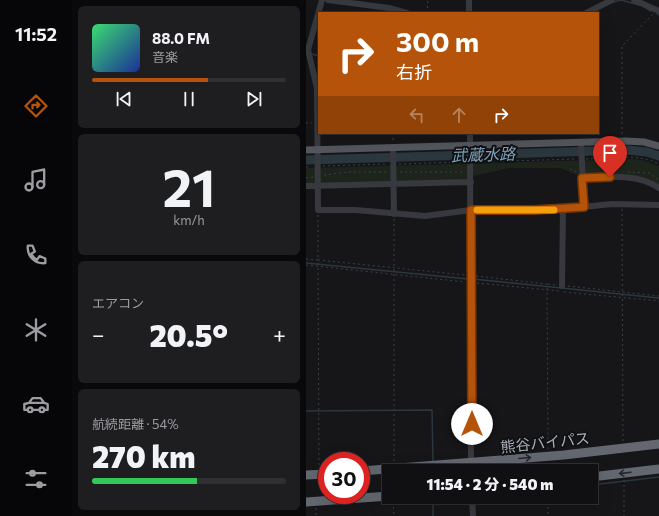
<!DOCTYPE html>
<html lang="ja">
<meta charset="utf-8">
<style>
:root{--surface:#101013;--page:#1e1e21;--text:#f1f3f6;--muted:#9c9da0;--line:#303033;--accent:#b45309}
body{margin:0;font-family:Commissioner,"Noto Sans JP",sans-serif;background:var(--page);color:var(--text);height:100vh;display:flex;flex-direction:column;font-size:15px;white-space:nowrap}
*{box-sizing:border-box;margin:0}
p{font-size:13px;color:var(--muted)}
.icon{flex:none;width:22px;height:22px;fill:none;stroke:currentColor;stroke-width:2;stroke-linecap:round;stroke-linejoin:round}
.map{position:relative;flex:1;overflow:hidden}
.drawer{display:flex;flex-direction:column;gap:6px;padding:6px;background:#09090a;width:234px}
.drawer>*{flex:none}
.hud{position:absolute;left:12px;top:12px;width:281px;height:122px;border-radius:0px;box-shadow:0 4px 16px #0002,0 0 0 1px var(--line);background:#b45309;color:#fff;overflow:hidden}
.speed{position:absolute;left:12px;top:452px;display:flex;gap:8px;font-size:20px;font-weight:700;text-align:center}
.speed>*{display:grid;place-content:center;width:52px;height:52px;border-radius:50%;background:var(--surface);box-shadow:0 4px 16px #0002,0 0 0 1px var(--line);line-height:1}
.speed .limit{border:6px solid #d22;background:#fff;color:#111}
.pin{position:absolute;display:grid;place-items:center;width:34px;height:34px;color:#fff;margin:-41px -17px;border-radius:50% 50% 50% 0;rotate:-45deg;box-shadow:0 0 4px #0007}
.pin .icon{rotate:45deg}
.me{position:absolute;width:44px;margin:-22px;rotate:0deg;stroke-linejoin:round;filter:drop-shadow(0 0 3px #0008)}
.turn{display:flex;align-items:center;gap:14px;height:84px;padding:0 12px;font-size:18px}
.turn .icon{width:52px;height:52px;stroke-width:2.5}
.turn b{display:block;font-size:28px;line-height:34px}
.lanes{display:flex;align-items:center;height:38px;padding:0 12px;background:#0003;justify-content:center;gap:20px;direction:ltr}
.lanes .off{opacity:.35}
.big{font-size:30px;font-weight:800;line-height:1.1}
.drawer .card{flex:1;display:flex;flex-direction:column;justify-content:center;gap:6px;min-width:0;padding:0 14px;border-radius:6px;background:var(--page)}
.drawer .dial{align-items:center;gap:0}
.dial b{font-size:52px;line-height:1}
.song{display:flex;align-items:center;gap:12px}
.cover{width:48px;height:48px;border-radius:6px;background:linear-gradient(135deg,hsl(140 70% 55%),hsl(230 70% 35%))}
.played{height:4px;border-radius:2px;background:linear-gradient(90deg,var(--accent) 60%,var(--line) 60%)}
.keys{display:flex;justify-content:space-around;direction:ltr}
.heat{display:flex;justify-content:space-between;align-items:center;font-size:22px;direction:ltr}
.charge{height:6px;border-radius:3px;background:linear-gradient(90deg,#34c759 54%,var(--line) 0)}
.trip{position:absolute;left:76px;top:464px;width:216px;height:40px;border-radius:0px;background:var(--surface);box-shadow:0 4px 16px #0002,0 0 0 1px var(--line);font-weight:800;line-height:40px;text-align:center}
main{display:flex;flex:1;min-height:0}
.tab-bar{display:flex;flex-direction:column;width:72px;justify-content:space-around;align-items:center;background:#060608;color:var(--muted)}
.tab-bar .icon{width:28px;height:28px}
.tab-bar .on{color:var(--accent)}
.tab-bar b{font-size:18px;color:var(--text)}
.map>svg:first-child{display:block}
</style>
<main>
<nav class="tab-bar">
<b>11:52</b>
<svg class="icon on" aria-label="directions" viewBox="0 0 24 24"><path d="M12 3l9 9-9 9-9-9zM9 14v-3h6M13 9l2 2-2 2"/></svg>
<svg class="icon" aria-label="music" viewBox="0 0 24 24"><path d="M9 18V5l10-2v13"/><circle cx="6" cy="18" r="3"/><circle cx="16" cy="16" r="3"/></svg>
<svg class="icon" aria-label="phone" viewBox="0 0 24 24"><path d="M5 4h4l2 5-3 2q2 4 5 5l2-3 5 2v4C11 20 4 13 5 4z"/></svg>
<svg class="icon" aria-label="climate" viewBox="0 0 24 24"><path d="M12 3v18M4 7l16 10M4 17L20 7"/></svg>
<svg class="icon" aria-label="car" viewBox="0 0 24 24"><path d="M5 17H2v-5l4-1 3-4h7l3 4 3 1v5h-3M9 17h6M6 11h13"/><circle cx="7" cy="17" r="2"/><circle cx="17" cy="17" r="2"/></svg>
<svg class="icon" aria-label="filters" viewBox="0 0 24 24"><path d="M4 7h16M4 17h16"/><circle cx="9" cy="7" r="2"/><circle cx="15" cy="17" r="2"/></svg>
</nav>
<section class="drawer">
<div class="card">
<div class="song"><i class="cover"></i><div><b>88.0 FM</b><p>音楽</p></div></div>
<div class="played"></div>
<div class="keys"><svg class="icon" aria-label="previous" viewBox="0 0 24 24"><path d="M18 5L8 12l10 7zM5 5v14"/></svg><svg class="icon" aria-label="pause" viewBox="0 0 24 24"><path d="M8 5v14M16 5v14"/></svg><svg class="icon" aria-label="next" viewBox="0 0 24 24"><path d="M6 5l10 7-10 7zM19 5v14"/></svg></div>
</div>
<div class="card dial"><b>21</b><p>km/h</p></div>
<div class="card"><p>エアコン</p>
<div class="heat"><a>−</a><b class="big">20.5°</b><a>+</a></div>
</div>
<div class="card"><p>航続距離 · 54%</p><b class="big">270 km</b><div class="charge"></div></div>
</section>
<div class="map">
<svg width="353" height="516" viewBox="0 0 353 516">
<rect width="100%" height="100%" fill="#161619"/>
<!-- green -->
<path fill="#1c241c" d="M 327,159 L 336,160 L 353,166 L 353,186 L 344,180 L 273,176 L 254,168 L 203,168 L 163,177 L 162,180 L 0,184 L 0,168 Z"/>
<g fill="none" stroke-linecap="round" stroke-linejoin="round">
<!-- stream -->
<path stroke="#2b373e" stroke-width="1.5" d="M 307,2 L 315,0 L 333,5
M 340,8 L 345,11
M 351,14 L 353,15
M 6,54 L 13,56
M 0,263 L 162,279
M 167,279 L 353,298
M 0,411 L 126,410 L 127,461
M 285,485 L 353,477
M 127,497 L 127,516
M 169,502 L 196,497"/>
<!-- river -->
<path stroke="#2b373e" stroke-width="9" d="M 0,160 L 321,150 L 341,152 L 353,156"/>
<!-- path -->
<path stroke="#3d4045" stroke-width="1" stroke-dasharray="2 3" stroke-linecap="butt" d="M 46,13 L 47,8
M 121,13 L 122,0
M 0,123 L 6,123
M 87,133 L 87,142
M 316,134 L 316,46 L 347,14
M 280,159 C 305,158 331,153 353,164
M 171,162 L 269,159
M 93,164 L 159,162
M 17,166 L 81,164
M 0,167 L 5,166
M 264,169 L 271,172
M 94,172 L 158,172
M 322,172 L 343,173 L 353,180
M 18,175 L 42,172 L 82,172
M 0,178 L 7,177
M 316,209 L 317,442
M 12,215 L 12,260 L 159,275
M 88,219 L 88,462
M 0,259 L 12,260 L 13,468
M 0,265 L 159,282
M 170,276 L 241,284 L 242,449
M 171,283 L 253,291
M 242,284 L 251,285
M 262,286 L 353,296
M 258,292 L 353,301
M 318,480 L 318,516
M 242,497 L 242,516
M 87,502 L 88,516
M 10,508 L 10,516"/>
<!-- minor -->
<path stroke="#37393e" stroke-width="6" d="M 16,0 L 2,50 L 11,88 L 12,210 L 50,210 L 119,216 L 165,210 L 257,209 L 306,204 L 353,205
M 22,0 L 83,8 L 101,13
M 328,0 L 353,11
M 163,13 L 163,0
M 280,13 L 306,0
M 164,133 L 165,471
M 275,142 L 278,207
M 87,147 L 88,214
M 277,178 C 302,177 332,173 353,188
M 0,186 L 165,182
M 256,286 L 257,209
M 166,497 L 167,516"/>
<!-- major -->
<path stroke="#53565d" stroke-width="7" d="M 0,150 L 320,141 L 338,142 L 353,146"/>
<!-- highway -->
<path stroke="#63676f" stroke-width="9" d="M 55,471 L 258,455 L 353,444
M 0,475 L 21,474
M 285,477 L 353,469
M 0,502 L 83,496"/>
</g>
<!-- one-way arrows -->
<defs><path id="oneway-shaft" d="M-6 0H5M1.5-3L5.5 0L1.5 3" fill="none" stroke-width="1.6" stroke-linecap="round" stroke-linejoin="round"/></defs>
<g stroke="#26262b">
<use href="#oneway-shaft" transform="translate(219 458) rotate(-5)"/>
<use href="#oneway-shaft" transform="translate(319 473) rotate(173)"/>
</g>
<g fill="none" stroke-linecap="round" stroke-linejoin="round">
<!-- route casing -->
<g stroke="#753606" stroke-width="10">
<path id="route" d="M 166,424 L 165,210 L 228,210 L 278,207 L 276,178 L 304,177"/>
</g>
<!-- route -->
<use href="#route" stroke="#b45309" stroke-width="7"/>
<!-- slow -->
<path stroke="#f59e0b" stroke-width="7" d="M 171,210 L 248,210"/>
</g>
<g text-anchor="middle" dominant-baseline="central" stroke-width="4" stroke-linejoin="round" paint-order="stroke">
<!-- street labels -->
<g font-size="15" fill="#a7afb9" stroke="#111114">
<text transform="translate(239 442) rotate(-6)">熊谷バイパス</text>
</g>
<!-- water labels -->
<g font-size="16" font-style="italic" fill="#7ca1b7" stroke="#111114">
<text transform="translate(177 154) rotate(-2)">武蔵水路</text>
</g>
</g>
</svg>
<div class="speed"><div class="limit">30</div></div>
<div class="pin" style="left:304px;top:177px;background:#d93025"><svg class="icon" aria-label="arrive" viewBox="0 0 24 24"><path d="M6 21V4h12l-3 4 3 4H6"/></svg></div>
<svg class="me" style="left:166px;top:424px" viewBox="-20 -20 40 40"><circle r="19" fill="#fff"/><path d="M0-13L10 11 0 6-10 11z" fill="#b45309"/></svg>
<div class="trip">11:54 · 2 分 · 540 m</div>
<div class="hud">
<div class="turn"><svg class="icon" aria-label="right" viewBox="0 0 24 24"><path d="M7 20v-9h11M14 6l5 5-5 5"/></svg><div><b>300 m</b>右折</div></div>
<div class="lanes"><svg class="icon off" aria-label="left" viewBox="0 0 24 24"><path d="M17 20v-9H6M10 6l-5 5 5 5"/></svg><svg class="icon off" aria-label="ahead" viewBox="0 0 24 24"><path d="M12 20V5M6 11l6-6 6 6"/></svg><svg class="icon" aria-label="right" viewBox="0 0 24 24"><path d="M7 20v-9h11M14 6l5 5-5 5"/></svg></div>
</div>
</div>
</main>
